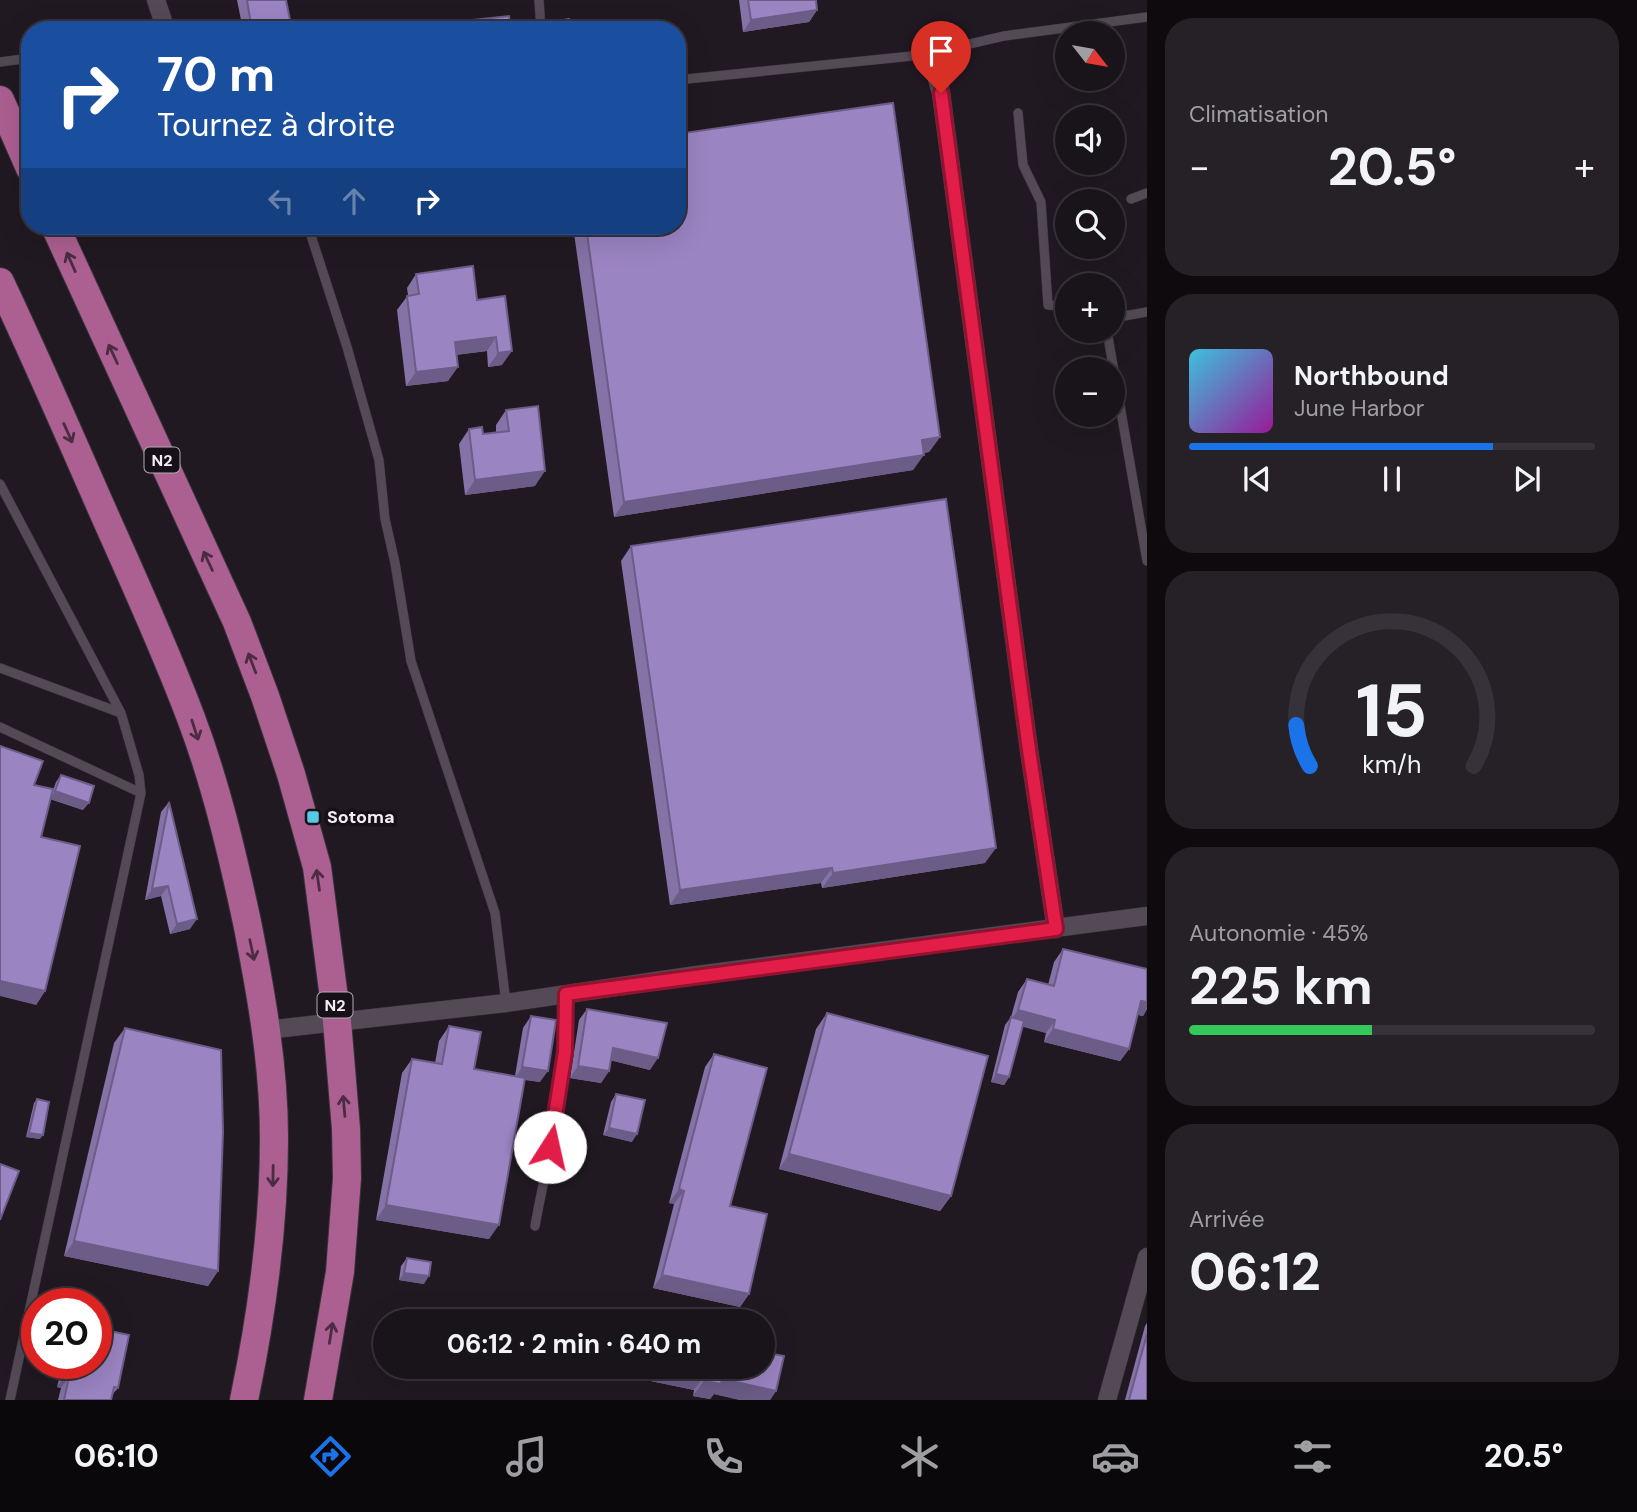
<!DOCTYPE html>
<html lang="fr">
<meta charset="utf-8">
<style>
:root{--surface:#19131a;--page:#262027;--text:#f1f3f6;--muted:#9f9ea2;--line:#373239;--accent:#1a73e8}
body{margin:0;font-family:"DM Sans",sans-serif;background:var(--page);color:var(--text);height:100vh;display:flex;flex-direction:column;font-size:26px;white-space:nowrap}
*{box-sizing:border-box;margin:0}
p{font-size:23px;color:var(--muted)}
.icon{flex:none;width:38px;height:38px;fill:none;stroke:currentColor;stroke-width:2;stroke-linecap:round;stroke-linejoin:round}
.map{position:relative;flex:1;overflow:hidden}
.drawer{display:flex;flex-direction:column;gap:18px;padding:18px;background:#0e0a0e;width:490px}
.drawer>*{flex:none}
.top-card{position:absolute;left:21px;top:21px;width:665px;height:214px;border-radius:28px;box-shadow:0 7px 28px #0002,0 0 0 2px var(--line);background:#1a4fa0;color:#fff;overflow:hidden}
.needle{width:46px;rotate:121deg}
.controls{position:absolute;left:1055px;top:21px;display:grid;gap:14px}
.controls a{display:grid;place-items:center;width:70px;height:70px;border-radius:50%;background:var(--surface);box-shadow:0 7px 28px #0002,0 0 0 2px var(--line);font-size:35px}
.speed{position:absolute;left:21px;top:1288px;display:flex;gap:14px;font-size:35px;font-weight:700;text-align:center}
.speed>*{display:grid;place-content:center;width:91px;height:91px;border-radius:50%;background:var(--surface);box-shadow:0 7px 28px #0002,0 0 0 2px var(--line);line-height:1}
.speed .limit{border:10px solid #d22;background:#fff;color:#111}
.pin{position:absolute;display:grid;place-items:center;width:60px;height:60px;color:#fff;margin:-72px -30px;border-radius:50% 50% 50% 0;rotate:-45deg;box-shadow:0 0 7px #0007}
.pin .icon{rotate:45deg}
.me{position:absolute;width:77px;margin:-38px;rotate:10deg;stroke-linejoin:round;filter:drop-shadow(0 0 5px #0008)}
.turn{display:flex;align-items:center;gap:24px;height:147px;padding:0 21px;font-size:32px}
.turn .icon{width:91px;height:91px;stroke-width:2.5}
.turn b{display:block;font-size:49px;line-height:60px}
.lanes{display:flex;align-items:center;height:66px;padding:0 21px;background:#0003;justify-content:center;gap:35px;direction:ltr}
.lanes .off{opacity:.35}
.big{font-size:52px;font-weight:700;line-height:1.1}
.drawer .widget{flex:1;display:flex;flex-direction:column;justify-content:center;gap:10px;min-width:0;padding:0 24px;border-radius:28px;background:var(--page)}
.drawer .dial{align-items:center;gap:0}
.dial svg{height:182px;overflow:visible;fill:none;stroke:var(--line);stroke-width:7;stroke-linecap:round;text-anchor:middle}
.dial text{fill:var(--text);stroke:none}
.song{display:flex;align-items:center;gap:21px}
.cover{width:84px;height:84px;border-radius:10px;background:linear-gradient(135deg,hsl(190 70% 55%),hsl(300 70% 35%))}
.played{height:7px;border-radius:4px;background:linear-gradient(90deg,var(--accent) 75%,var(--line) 75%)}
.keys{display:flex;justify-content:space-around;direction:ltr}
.heat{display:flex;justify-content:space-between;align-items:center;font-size:38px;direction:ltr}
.charge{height:10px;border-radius:5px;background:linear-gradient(90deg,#34c759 45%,var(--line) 0)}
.trip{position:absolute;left:373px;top:1309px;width:402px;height:70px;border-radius:35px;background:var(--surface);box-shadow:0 7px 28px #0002,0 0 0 2px var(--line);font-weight:700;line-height:70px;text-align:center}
.dock{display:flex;height:112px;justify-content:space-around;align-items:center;background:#0a080a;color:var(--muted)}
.dock .icon{width:49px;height:49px}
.dock .on{color:var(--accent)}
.dock b{font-size:32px;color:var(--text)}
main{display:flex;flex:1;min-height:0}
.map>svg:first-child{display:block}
</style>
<main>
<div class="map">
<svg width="1147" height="1400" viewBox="0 0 1147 1400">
<rect width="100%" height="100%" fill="#211922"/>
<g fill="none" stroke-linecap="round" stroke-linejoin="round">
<!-- service casing -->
<g stroke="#39343a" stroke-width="10">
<path id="service" d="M 539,0 L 541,30
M 0,62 L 30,58
M 677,80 L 922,55 L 1004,36 L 1147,17
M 1018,113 L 1023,165 L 1041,202 L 1048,305 L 1068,307
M 1131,199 L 1147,193
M 308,226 L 347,347 L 379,460 L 385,519 L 395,563 L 411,661 L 495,913 L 506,1003
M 1113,318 L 1147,312
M 1107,331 L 1147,561
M 0,484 L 121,713 L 139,775 L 141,793 L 10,1400
M 0,668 L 121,713
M 0,727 L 141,793
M 535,1226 C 548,1154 572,1066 566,994"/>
</g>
<!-- minor casing -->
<g stroke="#39343a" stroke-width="19">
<path id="minor" d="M 156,0 L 166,30
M 922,55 L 933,64 L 941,93 L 1029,750 L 1056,929
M 266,1030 L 506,1003 L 697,975 L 1147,916
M 1107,1400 L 1147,1257"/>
</g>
<!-- trunk casing -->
<g stroke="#39343a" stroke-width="30">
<path id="trunk" d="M 0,100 L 30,168
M 55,226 L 237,622 L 265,696 L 291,774 L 317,867 L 337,1021 L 346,1129 L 347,1178 L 340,1272 L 318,1400
M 0,282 C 35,356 68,432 101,507 C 132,577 164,646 191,718 C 216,784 232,853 247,922 C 261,993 274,1065 274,1138 C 274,1226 262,1314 244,1400"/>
</g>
<!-- service -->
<use href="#service" stroke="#534a55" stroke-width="9"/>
<!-- minor -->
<use href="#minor" stroke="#534a55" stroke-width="18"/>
<!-- trunk -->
<use href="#trunk" stroke="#ac5f91" stroke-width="28"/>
</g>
<!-- wall -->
<path fill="#8572a7" d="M 237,0 L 286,0 L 292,30 L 243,30 Z
M 739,0 L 816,0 L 817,10 L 809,22 L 743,32 Z
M 474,20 L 511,30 L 469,30 L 469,28 Z
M 553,22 L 570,30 L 551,30 L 550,25 Z
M 573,226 L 677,226 L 940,437 L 929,452 L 924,453 L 913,470 L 614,517 Z
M 416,274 L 477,300 L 505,296 L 502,365 L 488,367 L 487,351 L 456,355 L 448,381 L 406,386 L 397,310 L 408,295 L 407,288 Z
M 506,410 L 535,486 L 465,495 L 459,444 L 469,429 L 483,434 L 496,433 L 496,425 Z
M 631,546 L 985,863 L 822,888 L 821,883 L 670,905 L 621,561 Z
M 61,775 L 83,810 L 50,799 L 41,837 L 45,991 L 36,1005 L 34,785 L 51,796 L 56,782 Z
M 169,802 L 190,929 L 170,934 L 161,896 L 145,900 L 161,812 Z
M 1063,949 L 1147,969 L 1147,1009 L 1143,1016 L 1138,1015 L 1129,1049 L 1120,1061 L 1044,1042 L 1046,1033 L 1022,1026 L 1009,1077 L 1004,1085 L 991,1082 L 1005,1025 L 1011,1017 L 1018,992 L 1027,979 L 1048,985 L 1054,962 Z
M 587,1009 L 650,1070 L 610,1060 L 609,1071 L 601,1083 L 570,1078 L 579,1020 Z
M 827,1013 L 951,1196 L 940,1211 L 779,1169 L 816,1029 Z
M 531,1016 L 540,1082 L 525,1080 L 489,1239 L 376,1220 L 402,1073 L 412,1059 L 435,1063 L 439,1041 L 449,1026 L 474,1069 L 515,1076 L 523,1028 Z
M 125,1028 L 218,1271 L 208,1286 L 64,1256 L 114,1043 Z
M 714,1054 L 730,1206 L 749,1294 L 740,1307 L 653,1288 L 674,1204 L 669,1203 L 705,1067 Z
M 616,1094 L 632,1142 L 603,1135 L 611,1102 Z
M 37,1099 L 40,1139 L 26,1137 L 34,1103 Z
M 407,1258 L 424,1284 L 399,1280 L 401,1266 Z
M 1147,1323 L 1147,1400 L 1125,1400 L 1145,1326 Z
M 63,1363 L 96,1363 L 118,1388 L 112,1395 L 111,1400 L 58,1400 L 61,1388 L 57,1387 Z
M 644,1367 L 763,1367 L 776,1391 L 770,1400 L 740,1400 L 714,1394 L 710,1399 L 693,1396 L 694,1390 L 641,1379 Z"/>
<!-- shaded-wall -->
<path fill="#6c5c88" d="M 817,10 L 809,22 L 743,32 L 751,20 Z
M 496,337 L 487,351 L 445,356 L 455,342 Z
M 512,351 L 502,365 L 488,367 L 498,353 Z
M 458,367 L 448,381 L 406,386 L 416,372 Z
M 940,437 L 929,452 L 911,455 L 922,440 Z
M 924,455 L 913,470 L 614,517 L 624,502 Z
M 545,471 L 535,486 L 465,495 L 475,480 Z
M 55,791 L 89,803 L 83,810 L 50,799 Z
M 996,848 L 985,863 L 822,888 L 833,873 Z
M 832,868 L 821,883 L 670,905 L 680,890 Z
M 168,886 L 161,896 L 145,900 L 152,889 Z
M 197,919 L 190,929 L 170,934 L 177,924 Z
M 0,981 L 45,991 L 36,1005 L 0,996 Z
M 1141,1001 L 1147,1002 L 1147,1009 L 1143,1016 L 1132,1013 Z
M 1018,1010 L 1055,1020 L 1046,1033 L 1009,1023 Z
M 1053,1029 L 1129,1049 L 1120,1061 L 1044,1042 Z
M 613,1048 L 658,1058 L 650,1070 L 605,1059 Z
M 578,1066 L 609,1071 L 601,1083 L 570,1078 Z
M 522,1067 L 548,1071 L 540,1082 L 515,1078 Z
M 996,1074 L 1009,1077 L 1004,1085 L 991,1082 Z
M 609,1128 L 637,1134 L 632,1142 L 603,1135 Z
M 29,1133 L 43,1135 L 40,1139 L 26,1137 Z
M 789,1154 L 951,1196 L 940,1211 L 779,1169 Z
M 679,1189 L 684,1191 L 674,1204 L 669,1203 Z
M 386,1205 L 499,1225 L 489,1239 L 376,1220 Z
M 74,1241 L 218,1271 L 208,1286 L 64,1256 Z
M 404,1273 L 429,1276 L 424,1284 L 399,1280 Z
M 662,1275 L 749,1294 L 740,1307 L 653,1288 Z
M 650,1367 L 666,1367 L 705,1375 L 694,1390 L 641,1379 Z
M 65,1376 L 69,1377 L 61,1388 L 57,1387 Z
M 722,1379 L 776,1391 L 770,1400 L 740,1400 L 714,1394 L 710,1399 L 693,1396 L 704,1381 Z"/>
<!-- building -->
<path fill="#9b84c2" stroke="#6c5c88" stroke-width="2" d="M 247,0 L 286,0 L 292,30 L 252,30 Z
M 748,0 L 816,0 L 817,10 L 751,20 Z
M 509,16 L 511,30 L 475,30 L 474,20 Z
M 569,19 L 570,30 L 554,30 L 553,22 Z
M 893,103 L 940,437 L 922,440 L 924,455 L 624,502 L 586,226 L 677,226 L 677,134 Z
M 473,266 L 477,300 L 505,296 L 512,351 L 498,353 L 496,337 L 455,342 L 458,367 L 416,372 L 407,296 L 419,294 L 416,274 Z
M 538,406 L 545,471 L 475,480 L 469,429 L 482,427 L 483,434 L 509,431 L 506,410 Z
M 946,499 L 996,848 L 833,873 L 832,868 L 680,890 L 631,546 Z
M 0,746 L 43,761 L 34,785 L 53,789 L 41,837 L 80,846 L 45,991 L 0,981 Z
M 61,775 L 94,786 L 89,803 L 55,791 Z
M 169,802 L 197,919 L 177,924 L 168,886 L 152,889 Z
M 1063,949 L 1147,969 L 1147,1002 L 1141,1001 L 1129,1049 L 1053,1029 L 1055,1020 L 1018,1010 L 1027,979 L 1054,986 Z
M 587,1009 L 667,1023 L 658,1058 L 613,1048 L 609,1071 L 578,1066 Z
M 827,1013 L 988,1056 L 951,1196 L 789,1154 Z
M 531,1016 L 556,1020 L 548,1071 L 522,1067 Z
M 1011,1017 L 1024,1021 L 1009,1077 L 996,1074 Z
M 449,1026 L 481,1032 L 474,1069 L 525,1078 L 499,1225 L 386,1205 L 412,1059 L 442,1064 Z
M 125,1028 L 221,1050 L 223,1132 L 218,1271 L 74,1241 Z
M 714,1054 L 767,1068 L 730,1206 L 767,1214 L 749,1294 L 662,1275 L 684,1191 L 679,1189 Z
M 616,1094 L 645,1100 L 637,1134 L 609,1128 Z
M 37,1099 L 49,1102 L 43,1135 L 29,1133 Z
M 0,1164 L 19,1171 L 0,1220 Z
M 407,1258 L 431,1262 L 429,1276 L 404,1273 Z
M 96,1328 L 129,1335 L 118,1388 L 114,1387 L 111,1400 L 64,1400 L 69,1377 L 65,1376 L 68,1363 L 96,1363 Z
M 1147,1334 L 1147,1400 L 1129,1400 Z
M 763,1352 L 784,1356 L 776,1391 L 722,1379 L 721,1384 L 704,1381 L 705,1375 L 666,1367 L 763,1367 Z"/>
<!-- one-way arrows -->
<defs><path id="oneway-shaft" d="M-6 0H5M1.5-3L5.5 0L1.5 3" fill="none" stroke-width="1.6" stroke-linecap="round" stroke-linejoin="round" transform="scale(1.75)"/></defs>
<g stroke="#4b2c43">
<use href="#oneway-shaft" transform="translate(71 262) rotate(-114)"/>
<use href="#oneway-shaft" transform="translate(113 354) rotate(-115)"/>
<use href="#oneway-shaft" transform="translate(68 433) rotate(66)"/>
<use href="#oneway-shaft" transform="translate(208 561) rotate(-115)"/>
<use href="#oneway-shaft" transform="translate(252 663) rotate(-111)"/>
<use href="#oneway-shaft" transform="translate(195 730) rotate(72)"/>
<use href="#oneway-shaft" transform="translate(318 880) rotate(-98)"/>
<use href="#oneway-shaft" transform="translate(252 950) rotate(78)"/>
<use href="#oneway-shaft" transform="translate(344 1106) rotate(-95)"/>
<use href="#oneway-shaft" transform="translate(273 1176) rotate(91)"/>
<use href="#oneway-shaft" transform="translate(331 1333) rotate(-81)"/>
</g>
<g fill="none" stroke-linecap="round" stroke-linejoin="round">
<!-- route casing -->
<g stroke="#92132f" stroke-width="18">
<path id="route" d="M 550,1147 L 565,1052 L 566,994 L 1056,929 L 1029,750 L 941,93"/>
</g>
<!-- route -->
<use href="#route" stroke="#e11d48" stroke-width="12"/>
</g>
<!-- markers -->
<rect fill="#58c9e3" stroke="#171019" stroke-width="2.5" x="306" y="810" width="14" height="14" rx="3.5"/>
<g text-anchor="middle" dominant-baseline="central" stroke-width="7" stroke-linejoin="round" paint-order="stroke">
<!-- shield labels -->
<g fill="#171019" stroke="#b1abb2" stroke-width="2">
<rect x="144.5" y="447.5" width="35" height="25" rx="5"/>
<rect x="317.5" y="992.5" width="35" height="25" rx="5"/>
</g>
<g font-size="16" font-weight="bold" fill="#f3eef4">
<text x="162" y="460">N2</text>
<text x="335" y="1005">N2</text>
</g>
<!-- poi labels -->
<g font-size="18" font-weight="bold" fill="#f3eef4" stroke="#171019" text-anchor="start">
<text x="327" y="817">Sotoma</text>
</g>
</g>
</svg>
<div class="controls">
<a><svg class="needle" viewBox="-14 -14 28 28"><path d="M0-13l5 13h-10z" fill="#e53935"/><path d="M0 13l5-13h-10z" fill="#9f9ea2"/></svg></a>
<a><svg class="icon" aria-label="sound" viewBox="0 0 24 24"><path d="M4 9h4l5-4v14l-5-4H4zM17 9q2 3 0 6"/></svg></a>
<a><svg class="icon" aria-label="search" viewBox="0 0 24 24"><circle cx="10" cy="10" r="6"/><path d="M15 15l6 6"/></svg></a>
<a>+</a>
<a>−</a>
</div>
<div class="speed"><div class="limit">20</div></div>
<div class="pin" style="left:941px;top:93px;background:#d93025"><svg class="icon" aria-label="arrive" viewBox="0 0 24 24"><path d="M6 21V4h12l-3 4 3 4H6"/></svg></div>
<svg class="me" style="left:550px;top:1147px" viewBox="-20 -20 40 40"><circle r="19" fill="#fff"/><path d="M0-13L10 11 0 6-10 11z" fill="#e11d48"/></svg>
<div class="trip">06:12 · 2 min · 640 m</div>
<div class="top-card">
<div class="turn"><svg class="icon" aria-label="right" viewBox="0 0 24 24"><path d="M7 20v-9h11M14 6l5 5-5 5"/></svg><div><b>70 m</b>Tournez à droite</div></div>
<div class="lanes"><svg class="icon off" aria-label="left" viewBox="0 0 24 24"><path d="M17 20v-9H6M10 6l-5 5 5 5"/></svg><svg class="icon off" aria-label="ahead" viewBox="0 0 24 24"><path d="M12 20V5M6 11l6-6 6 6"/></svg><svg class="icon" aria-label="right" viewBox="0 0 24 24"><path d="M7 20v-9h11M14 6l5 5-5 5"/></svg></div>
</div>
</div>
<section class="drawer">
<div class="widget"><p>Climatisation</p>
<div class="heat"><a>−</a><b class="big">20.5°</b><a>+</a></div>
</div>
<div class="widget">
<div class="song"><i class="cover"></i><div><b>Northbound</b><p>June Harbor</p></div></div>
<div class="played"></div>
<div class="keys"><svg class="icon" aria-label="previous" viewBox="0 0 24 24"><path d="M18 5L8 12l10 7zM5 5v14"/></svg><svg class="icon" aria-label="pause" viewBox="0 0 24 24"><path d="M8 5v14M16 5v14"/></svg><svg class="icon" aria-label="next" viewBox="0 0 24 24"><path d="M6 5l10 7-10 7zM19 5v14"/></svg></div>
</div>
<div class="widget dial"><svg viewBox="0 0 100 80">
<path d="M14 69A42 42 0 1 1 86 69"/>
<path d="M14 69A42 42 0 0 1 8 51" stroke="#1a73e8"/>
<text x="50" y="56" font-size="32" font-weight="700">15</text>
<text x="50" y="72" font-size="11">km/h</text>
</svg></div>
<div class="widget"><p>Autonomie · 45%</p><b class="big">225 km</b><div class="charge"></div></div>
<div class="widget"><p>Arrivée</p><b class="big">06:12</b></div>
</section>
</main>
<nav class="dock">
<b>06:10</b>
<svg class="icon on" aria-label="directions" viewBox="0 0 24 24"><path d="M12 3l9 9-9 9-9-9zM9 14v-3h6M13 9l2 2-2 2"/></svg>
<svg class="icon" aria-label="music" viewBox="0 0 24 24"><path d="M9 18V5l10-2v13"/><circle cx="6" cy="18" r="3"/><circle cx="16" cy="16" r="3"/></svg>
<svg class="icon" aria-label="phone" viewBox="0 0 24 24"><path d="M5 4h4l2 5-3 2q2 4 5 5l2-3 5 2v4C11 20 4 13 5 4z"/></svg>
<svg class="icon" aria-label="climate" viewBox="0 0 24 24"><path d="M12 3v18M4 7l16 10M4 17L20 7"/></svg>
<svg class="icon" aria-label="car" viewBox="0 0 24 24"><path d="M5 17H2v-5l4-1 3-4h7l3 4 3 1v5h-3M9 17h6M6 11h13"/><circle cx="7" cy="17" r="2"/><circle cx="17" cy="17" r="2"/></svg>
<svg class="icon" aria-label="filters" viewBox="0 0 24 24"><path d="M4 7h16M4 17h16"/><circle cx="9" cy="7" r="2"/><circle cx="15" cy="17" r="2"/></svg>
<b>20.5°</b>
</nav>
